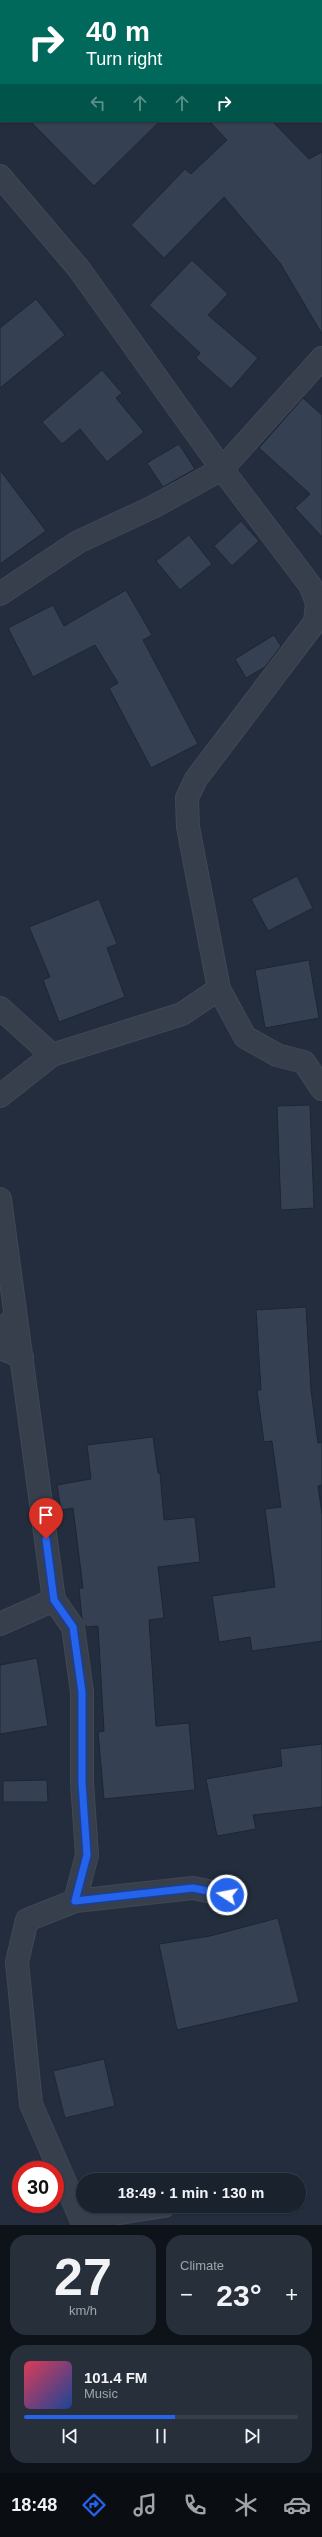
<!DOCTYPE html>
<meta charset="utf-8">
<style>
:root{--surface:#1a222e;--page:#272f3a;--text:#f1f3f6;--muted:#9fa4aa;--line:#383f4a;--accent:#2563eb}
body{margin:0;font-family:Arial,sans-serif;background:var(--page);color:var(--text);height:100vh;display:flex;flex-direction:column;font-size:15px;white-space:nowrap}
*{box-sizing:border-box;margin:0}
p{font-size:13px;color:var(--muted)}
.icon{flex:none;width:22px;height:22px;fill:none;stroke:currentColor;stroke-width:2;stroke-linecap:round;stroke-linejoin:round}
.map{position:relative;height:2225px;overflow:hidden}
.details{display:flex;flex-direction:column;gap:10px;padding:10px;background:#0e1319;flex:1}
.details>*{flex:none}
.hud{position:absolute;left:0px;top:0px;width:322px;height:122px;box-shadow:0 1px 3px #0004,0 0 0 1px var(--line);background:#00695c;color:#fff;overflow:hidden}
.speed{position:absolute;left:12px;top:2161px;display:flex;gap:8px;font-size:20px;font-weight:700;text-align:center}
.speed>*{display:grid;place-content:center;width:52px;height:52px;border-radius:50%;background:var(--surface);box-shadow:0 1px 3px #0004,0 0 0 1px var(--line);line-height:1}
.speed .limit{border:6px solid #d22;background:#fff;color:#111}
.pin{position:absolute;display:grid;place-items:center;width:34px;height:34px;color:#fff;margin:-41px -17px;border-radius:50% 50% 50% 0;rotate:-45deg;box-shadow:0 0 4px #0007}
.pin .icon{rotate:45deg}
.me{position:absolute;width:44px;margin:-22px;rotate:281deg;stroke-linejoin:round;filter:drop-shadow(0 0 3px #0008)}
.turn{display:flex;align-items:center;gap:14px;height:84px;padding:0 20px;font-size:18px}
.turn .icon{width:52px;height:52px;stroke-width:2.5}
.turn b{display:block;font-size:28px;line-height:34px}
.lanes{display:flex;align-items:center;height:38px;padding:0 20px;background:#0003;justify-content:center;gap:20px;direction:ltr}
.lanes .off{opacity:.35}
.big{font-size:30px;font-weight:600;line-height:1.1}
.details .tile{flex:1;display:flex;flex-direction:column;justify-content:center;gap:6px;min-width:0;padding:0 14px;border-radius:16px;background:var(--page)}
.details .dial{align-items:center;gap:0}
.dial b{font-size:52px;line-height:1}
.song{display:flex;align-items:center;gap:12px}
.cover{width:48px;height:48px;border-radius:6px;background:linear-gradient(135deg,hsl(350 70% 55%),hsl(220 70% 35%))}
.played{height:4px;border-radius:2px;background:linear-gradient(90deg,var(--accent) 55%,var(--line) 55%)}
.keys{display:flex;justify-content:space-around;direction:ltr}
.heat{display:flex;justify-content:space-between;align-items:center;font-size:22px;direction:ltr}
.details .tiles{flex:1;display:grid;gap:10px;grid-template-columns:1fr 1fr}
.tile:last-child{grid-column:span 2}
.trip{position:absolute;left:76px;top:2173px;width:230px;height:40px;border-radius:20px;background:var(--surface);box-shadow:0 1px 3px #0004,0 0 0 1px var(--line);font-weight:600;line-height:40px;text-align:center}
.tabs{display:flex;height:64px;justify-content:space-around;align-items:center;background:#0a0e12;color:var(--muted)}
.tabs .icon{width:28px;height:28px}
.tabs .on{color:var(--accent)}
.tabs b{font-size:18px;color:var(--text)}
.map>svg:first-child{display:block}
</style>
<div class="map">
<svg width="322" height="2225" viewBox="0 0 322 2225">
<rect width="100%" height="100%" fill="#232d3d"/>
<!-- building -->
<path fill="#354153" stroke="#1e2634" d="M 30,121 L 160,121 L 94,186 Z
M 209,121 L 272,121 L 309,159 L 322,152 L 322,334 L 280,263 L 224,197 L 164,258 L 131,225 L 185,169 L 191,174 L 227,140 Z
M 192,260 L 228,294 L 208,315 L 258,358 L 231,389 L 196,358 L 200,353 L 149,305 Z
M 36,299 L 65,335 L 0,388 L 0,328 Z
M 102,370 L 122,393 L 116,398 L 144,432 L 107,462 L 80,429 L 62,444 L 42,422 Z
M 303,398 L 322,415 L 322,537 L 295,508 L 310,494 L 259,448 Z
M 179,444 L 195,469 L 163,487 L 147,463 Z
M 0,470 L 46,531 L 0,564 Z
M 241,521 L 259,541 L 232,566 L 214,546 Z
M 189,535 L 212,564 L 180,590 L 156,561 Z
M 126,590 L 152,635 L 143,640 L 198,744 L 151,768 L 109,688 L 118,683 L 95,645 L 33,677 L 8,628 L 53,605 L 64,626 Z
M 274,635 L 281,646 L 265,667 L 246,678 L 235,659 Z
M 297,876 L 313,908 L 268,931 L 251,899 Z
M 99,899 L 117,944 L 107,948 L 125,997 L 59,1022 L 43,980 L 50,977 L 29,927 Z
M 309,960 L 319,1018 L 265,1028 L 255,970 Z
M 310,1105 L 314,1208 L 281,1210 L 277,1106 Z
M 306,1307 L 311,1390 L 318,1443 L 322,1442 L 322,1485 L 318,1486 L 322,1514 L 322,1641 L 252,1651 L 250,1637 L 219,1642 L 212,1596 L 275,1587 L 265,1509 L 281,1507 L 272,1441 L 264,1442 L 257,1390 L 261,1390 L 256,1310 Z
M 153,1437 L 158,1473 L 160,1473 L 164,1520 L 195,1517 L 200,1562 L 158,1567 L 164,1618 L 149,1620 L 156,1726 L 189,1723 L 195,1790 L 104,1799 L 98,1732 L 104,1731 L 98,1626 L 86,1627 L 82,1619 L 79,1588 L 83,1588 L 73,1508 L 61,1510 L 57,1485 L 91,1479 L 87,1445 Z
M 37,1658 L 48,1726 L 0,1734 L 0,1665 Z
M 322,1744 L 322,1807 L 253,1815 L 256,1829 L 217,1836 L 206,1779 L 282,1766 L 280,1749 Z
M 47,1780 L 48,1802 L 3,1802 L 3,1781 Z
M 278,1918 L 299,2002 L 177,2030 L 159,1944 L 210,1936 Z
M 104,2059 L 115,2106 L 65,2118 L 53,2071 Z"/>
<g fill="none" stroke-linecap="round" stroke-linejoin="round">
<!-- minor casing -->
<g stroke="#404856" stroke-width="24">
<path id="minor" d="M 294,0 L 295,1
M 321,31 L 322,32
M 0,176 L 79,269 L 222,469 L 310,585 L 317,603 L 315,622 L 196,779 L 187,798 L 188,827 L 219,989 L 245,1037 L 277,1055 L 304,1062 L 322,1089
M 0,594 L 78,542 L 153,507 L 222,469 L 322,358
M 0,1008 L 52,1055
M 0,1096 L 52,1055 L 182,1014 L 219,989
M 0,1199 L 54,1600 L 73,1627 L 82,1692 L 82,1783 L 87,1855 L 75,1901 L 27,1920 L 17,1962 L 31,2104 L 81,2219 L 164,2206
M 0,1331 L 16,1317
M 0,1348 L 22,1357
M 0,1624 L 54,1600
M 75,1901 L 193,1888 L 227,1895"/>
</g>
<!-- minor -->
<use href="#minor" stroke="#373f4d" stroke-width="22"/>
</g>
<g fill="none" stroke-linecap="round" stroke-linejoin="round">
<!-- route casing -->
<g stroke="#184099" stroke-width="10">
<path id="route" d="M 46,1539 L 54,1600 L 73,1627 L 82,1692 L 82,1783 L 87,1855 L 75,1901 L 193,1888 L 227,1895"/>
</g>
<!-- route -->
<use href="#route" stroke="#2563eb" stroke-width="7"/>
</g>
</svg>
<div class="speed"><div class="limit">30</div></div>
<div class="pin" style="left:46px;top:1539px;background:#d93025"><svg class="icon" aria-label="arrive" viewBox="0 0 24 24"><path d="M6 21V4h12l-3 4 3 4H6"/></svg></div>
<svg class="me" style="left:227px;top:1895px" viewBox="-20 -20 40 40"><circle r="17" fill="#2563eb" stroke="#fff" stroke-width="3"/><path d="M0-11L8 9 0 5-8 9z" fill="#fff"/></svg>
<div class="trip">18:49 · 1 min · 130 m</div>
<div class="hud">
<div class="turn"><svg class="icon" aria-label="right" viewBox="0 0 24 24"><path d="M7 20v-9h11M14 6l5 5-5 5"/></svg><div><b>40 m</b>Turn right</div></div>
<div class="lanes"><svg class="icon off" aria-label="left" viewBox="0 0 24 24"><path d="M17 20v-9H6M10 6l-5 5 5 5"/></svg><svg class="icon off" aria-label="ahead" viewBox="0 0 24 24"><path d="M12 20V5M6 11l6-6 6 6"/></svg><svg class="icon off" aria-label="ahead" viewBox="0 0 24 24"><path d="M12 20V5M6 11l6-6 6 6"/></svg><svg class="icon" aria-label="right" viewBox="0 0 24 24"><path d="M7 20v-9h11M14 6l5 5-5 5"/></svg></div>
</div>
</div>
<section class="details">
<div class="tiles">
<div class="tile dial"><b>27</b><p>km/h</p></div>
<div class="tile"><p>Climate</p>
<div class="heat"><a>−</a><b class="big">23°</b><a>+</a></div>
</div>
<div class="tile">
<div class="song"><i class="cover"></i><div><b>101.4 FM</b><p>Music</p></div></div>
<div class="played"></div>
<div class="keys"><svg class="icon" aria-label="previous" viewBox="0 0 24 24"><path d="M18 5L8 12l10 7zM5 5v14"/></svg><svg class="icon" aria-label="pause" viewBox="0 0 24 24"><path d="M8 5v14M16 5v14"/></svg><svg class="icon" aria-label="next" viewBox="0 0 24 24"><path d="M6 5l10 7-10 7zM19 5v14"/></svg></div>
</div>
</div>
</section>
<nav class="tabs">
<b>18:48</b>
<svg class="icon on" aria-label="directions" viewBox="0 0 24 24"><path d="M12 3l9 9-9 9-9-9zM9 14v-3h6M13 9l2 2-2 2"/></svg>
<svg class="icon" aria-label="music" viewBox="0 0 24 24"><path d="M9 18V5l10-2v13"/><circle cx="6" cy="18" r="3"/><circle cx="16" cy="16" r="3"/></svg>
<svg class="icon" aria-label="phone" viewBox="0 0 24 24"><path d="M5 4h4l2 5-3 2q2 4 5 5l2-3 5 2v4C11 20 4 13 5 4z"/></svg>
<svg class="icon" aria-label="climate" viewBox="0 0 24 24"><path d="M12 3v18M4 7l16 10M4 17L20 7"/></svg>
<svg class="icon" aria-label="car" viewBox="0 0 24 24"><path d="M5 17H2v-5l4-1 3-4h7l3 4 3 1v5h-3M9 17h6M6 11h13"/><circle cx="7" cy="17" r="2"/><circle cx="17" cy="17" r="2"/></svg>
</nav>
